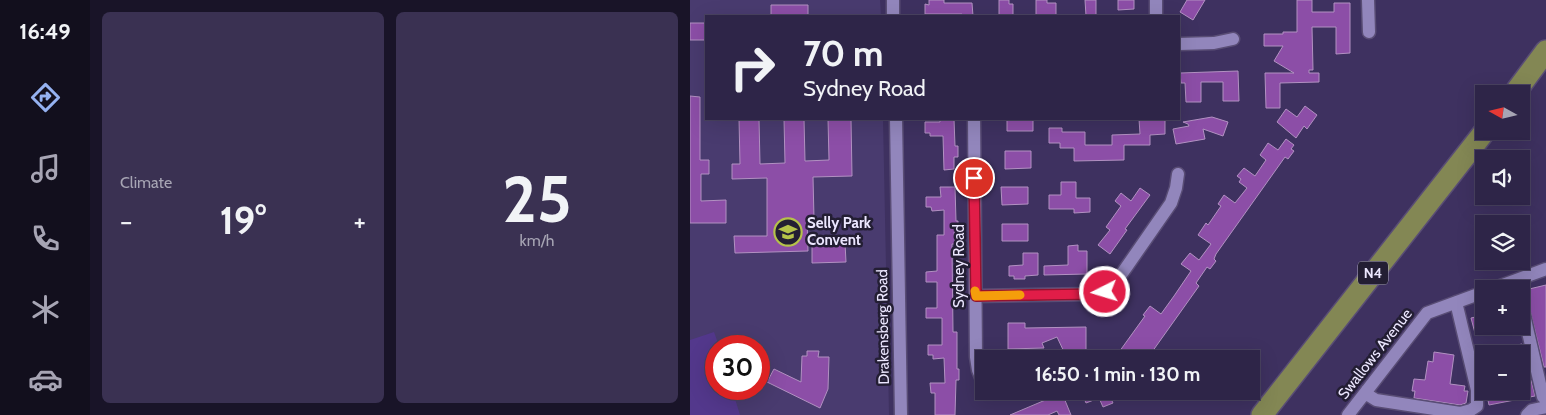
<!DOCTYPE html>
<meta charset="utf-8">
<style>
:root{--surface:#2e2548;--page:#3a3152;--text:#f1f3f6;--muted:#a7a5b4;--line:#494260;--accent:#95b2f1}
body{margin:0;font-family:Cabin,sans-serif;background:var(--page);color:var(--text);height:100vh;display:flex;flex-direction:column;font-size:19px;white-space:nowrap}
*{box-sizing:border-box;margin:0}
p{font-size:16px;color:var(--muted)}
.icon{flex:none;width:28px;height:28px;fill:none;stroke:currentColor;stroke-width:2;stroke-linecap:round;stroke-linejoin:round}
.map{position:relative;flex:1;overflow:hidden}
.drawer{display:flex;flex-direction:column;gap:12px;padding:12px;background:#191428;width:600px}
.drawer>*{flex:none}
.guide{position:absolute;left:15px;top:15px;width:475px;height:105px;border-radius:0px;box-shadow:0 5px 20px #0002,0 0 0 1px var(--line);background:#2e2548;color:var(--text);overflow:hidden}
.needle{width:32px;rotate:278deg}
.buttons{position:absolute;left:785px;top:85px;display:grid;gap:10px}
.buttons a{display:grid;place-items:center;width:55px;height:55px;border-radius:0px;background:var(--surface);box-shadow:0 5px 20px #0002,0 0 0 1px var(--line);font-size:25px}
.speed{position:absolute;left:15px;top:335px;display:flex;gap:10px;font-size:25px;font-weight:700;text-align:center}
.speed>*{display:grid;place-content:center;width:65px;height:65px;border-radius:50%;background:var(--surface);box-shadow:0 5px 20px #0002,0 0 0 1px var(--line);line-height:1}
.speed .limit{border:8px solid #d22;background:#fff;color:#111}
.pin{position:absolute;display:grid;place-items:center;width:42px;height:42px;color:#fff;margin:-21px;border:2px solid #fff;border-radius:50%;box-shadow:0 1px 5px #0007}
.me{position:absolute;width:55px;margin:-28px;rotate:265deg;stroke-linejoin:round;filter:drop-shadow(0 0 4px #0008)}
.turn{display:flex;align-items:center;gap:18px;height:105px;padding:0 15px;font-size:22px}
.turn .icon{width:65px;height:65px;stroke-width:2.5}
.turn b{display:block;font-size:35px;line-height:42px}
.big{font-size:38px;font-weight:700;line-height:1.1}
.drawer .card{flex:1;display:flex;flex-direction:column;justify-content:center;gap:8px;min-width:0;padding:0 18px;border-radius:8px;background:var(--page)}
.drawer .dial{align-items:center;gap:0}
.dial b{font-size:65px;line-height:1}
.heat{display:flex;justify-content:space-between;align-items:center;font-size:28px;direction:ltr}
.drawer .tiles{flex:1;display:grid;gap:12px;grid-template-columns:repeat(2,1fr)}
.trip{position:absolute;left:285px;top:350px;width:285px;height:50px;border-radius:0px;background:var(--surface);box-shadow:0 5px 20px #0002,0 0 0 1px var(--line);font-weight:700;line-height:50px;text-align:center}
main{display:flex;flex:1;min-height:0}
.tab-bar{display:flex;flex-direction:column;width:90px;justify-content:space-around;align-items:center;background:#120f1d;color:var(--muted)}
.tab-bar .icon{width:35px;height:35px}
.tab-bar .current{color:var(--accent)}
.tab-bar b{font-size:22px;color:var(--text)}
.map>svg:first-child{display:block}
</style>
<main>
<nav class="tab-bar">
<b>16:49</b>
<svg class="icon current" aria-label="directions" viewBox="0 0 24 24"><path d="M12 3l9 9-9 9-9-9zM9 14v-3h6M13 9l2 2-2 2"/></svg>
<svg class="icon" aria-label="music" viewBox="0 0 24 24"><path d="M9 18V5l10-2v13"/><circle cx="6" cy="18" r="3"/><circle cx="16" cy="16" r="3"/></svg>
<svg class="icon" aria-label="phone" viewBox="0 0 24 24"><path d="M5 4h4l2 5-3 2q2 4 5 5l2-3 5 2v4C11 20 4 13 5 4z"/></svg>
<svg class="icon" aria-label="climate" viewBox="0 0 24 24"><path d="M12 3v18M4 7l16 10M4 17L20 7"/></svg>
<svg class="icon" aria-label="car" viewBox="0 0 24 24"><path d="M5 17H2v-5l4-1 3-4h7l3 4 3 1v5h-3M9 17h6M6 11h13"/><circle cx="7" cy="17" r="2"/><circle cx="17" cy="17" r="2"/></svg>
</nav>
<section class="drawer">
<div class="tiles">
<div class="card"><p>Climate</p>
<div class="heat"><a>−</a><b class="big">19°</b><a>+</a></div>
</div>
<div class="card dial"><b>25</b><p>km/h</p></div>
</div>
</section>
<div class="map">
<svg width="856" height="415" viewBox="0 0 856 415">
<rect width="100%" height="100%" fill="#3e3160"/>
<!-- built -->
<path fill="#493b6f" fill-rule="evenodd" d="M 0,0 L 190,0 L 191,16 L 16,16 L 16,119 L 193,119 L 199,415 L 0,415 ZM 26,346 L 69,346 L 69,389 L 26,389 Z"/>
<!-- green -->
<path fill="#53388c" d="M 24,332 L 29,346 L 26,346 L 26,389 L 42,389 L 50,415 L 0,415 L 0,340 Z"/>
<!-- building -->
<path fill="#8c4ea7" stroke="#b291c2" d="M 239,0 L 254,0 L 254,3 L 282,3 L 283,16 L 272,16 L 272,14 L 235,14 L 235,4 L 239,5 Z
M 309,0 L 319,0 L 319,4 L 323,4 L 323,16 L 309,16 Z
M 346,0 L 357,0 L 357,3 L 366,3 L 366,16 L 346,16 Z
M 395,0 L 406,0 L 406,16 L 396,16 Z
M 428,0 L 444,0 L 444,9 L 428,10 Z
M 497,0 L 515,0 L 503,20 L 490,12 Z
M 607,0 L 622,0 L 622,12 L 644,12 L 644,3 L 660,3 L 660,53 L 646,54 L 646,27 L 622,27 L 623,70 L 619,70 L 619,73 L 629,73 L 629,82 L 590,83 L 590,108 L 576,108 L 575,73 L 604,73 L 584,61 L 593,46 L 574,46 L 574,34 L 593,34 L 593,32 L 607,32 Z
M 81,5 L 118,5 L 118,16 L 81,16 Z
M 0,23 L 16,23 L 16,40 L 0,40 Z
M 548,71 L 549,101 L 533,101 L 533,82 L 511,82 L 511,102 L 496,102 L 495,83 L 491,83 L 490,73 Z
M 0,96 L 10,97 L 10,160 L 19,160 L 19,174 L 11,174 L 11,201 L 36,200 L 36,223 L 0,223 Z
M 615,106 L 627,115 L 617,129 L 614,126 L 606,138 L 587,122 L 596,109 L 607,117 Z
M 522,117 L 538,122 L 533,136 L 513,129 L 515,139 L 486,144 L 483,129 L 499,126 L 498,124 L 493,122 Z
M 49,119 L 69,119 L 70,164 L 95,163 L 94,119 L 114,119 L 115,161 L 139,160 L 138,119 L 161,119 L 162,176 L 123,177 L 124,219 L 117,219 L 118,251 L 45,253 L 44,236 L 77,236 L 77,178 L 42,179 L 42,164 L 50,164 Z
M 250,119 L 264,119 L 265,146 L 268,146 L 268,157 L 264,157 L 264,169 L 254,170 L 253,136 L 240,136 L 240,133 L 235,133 L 235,122 L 250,122 Z
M 317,119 L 343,119 L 343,131 L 317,131 Z
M 449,119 L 475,119 L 475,134 L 460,135 L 460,145 L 434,145 L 434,160 L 384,161 L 384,148 L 370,148 L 370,143 L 359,143 L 359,128 L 372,128 L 372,132 L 395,132 L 395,145 L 422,145 L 422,135 L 450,134 Z
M 596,139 L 604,145 L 601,149 L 604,151 L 598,159 L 595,157 L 526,254 L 524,259 L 526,261 L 520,269 L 517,267 L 506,283 L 509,286 L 457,359 L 424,359 L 455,316 L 453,315 L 460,306 L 471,314 L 484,296 L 501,271 L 491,264 L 500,253 L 509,260 L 521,244 L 508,235 L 516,223 L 518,225 L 531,206 L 528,204 L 534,195 L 545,203 L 557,188 L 549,182 L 551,179 L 547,176 L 554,168 L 565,176 L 576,160 L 570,155 L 578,143 L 588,150 Z
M 315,151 L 341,151 L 341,168 L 315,169 Z
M 371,182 L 386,182 L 386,198 L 400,198 L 400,212 L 384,213 L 384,209 L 359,209 L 359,195 L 371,195 Z
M 250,187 L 265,187 L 266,221 L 268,221 L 268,232 L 264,232 L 265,244 L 262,244 L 263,332 L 267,332 L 267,369 L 269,369 L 269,380 L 266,380 L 265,415 L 245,415 L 245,393 L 241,393 L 240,383 L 255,383 L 254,358 L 243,359 L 243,355 L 238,355 L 238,345 L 252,345 L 252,318 L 236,318 L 236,308 L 247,308 L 247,282 L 236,282 L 236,272 L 247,271 L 247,235 L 254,235 L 254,210 L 242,211 L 241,207 L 236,207 L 236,197 L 251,197 Z
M 311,187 L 338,187 L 338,204 L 312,205 Z
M 450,188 L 460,195 L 435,229 L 437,230 L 420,254 L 408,245 L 420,230 L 416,227 L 431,206 L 425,201 L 431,193 L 441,201 Z
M 312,224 L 338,224 L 338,241 L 312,241 Z
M 155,243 L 156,262 L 122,263 L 122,244 Z
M 388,245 L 388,251 L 397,251 L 397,274 L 354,275 L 354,266 L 378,265 L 378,246 Z
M 333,253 L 348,253 L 348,275 L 335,276 L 335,279 L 324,279 L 324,276 L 319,276 L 319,266 L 333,265 Z
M 856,285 L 856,367 L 854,367 L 835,290 Z
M 794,315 L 794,331 L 785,333 L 781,318 Z
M 318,323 L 335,323 L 335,328 L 396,327 L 396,357 L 376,356 L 367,337 L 352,343 L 354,348 L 318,349 Z
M 832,344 L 836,359 L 831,360 L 831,354 L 807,354 L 807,349 Z
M 117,351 L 129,351 L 128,357 L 139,357 L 138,389 L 130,408 L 77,382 L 84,369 L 111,382 L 112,356 L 117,356 Z
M 744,352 L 764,355 L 760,384 L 775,386 L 774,391 L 778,391 L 776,403 L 770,405 L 724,398 L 725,391 L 722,391 L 724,379 L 735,380 L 738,361 L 743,362 Z
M 841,380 L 845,396 L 799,405 L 796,391 L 831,391 L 831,382 Z
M 391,391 L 423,391 L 418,393 L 423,403 L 413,407 L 409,398 L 396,403 Z
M 372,393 L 381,415 L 369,415 L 367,411 L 358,415 L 320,415 Z"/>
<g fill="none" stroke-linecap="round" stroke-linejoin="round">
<!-- minor casing -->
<g stroke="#594d75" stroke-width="15">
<path id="minor" d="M 203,0 L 203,16
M 466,0 L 466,16
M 678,0 L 679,32
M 489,44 L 524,43 L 543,39
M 206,119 L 211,415
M 284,119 L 286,357 L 288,370 L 293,382
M 802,289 L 856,269
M 285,296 L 405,294 L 415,292 L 424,285 L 481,203 L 486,188 L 488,174
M 831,302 L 853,397
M 677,390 L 678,395 L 686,400 L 770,413 L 781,410 L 787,406 L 787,390 L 766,302
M 658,415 L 737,313 L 794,292
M 837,415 L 842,410 L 856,407"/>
</g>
<!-- trunk casing -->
<g stroke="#594d75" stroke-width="24">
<path id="trunk" d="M 824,94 L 856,51
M 572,415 L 795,131"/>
</g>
<!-- minor -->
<use href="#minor" stroke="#9286bc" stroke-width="12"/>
<!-- trunk -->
<use href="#trunk" stroke="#838754" stroke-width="21"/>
</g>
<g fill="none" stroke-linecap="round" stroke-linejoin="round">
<!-- route casing -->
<g stroke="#92132f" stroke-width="12">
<path id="route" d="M 284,178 L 286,296 L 405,294 L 415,292"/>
</g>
<!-- route -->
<use href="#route" stroke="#e11d48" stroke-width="9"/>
<!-- slow -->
<path stroke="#f59e0b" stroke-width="9" d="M 285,291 L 286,296 L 330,295"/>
</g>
<!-- icons -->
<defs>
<g id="school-ring" transform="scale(1.4375)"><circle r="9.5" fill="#231e33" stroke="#b5c249" stroke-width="1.5"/><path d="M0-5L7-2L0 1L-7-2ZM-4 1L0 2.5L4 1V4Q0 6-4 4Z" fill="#b5c249"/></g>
</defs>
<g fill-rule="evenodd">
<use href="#school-ring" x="98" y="232"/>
</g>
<g text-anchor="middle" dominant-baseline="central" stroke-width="5" stroke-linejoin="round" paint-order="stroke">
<!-- shield labels -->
<rect fill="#231e33" stroke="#b0abc2" stroke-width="1" x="668" y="261.5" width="30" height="23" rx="4"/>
<g font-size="14" font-weight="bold" fill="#ece7ff">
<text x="683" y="273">N4</text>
</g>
<!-- poi labels -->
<g font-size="15" font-weight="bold" fill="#ece7ff" stroke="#231e33" text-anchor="start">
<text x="117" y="223">Selly Park<tspan x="117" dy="17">Convent</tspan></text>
</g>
<!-- street labels -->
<g font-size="15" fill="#ece7ff" stroke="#231e33">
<text transform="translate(269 266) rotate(-90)">Sydney Road</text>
<text transform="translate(193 327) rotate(-91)">Drakensberg Road</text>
<text transform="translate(685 354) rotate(-52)">Swallows Avenue</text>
</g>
</g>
</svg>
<div class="buttons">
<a><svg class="needle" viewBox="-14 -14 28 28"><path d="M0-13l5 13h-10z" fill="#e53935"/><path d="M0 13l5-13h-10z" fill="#a7a5b4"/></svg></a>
<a><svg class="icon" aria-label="sound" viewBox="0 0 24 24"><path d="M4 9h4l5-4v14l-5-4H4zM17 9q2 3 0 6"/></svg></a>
<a><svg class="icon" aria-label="layers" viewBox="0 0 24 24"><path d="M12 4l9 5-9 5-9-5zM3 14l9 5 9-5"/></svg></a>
<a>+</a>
<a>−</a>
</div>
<div class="speed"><div class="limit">30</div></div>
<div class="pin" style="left:284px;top:178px;background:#d93025"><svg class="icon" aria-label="arrive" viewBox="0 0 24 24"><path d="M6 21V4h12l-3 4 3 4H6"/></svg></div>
<svg class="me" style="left:415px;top:292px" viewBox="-20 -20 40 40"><circle r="17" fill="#e11d48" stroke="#fff" stroke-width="3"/><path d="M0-11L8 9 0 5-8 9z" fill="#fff"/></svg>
<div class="trip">16:50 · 1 min · 130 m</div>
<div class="guide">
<div class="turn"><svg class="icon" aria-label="right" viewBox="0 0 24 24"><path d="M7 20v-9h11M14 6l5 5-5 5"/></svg><div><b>70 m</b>Sydney Road</div></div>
</div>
</div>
</main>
